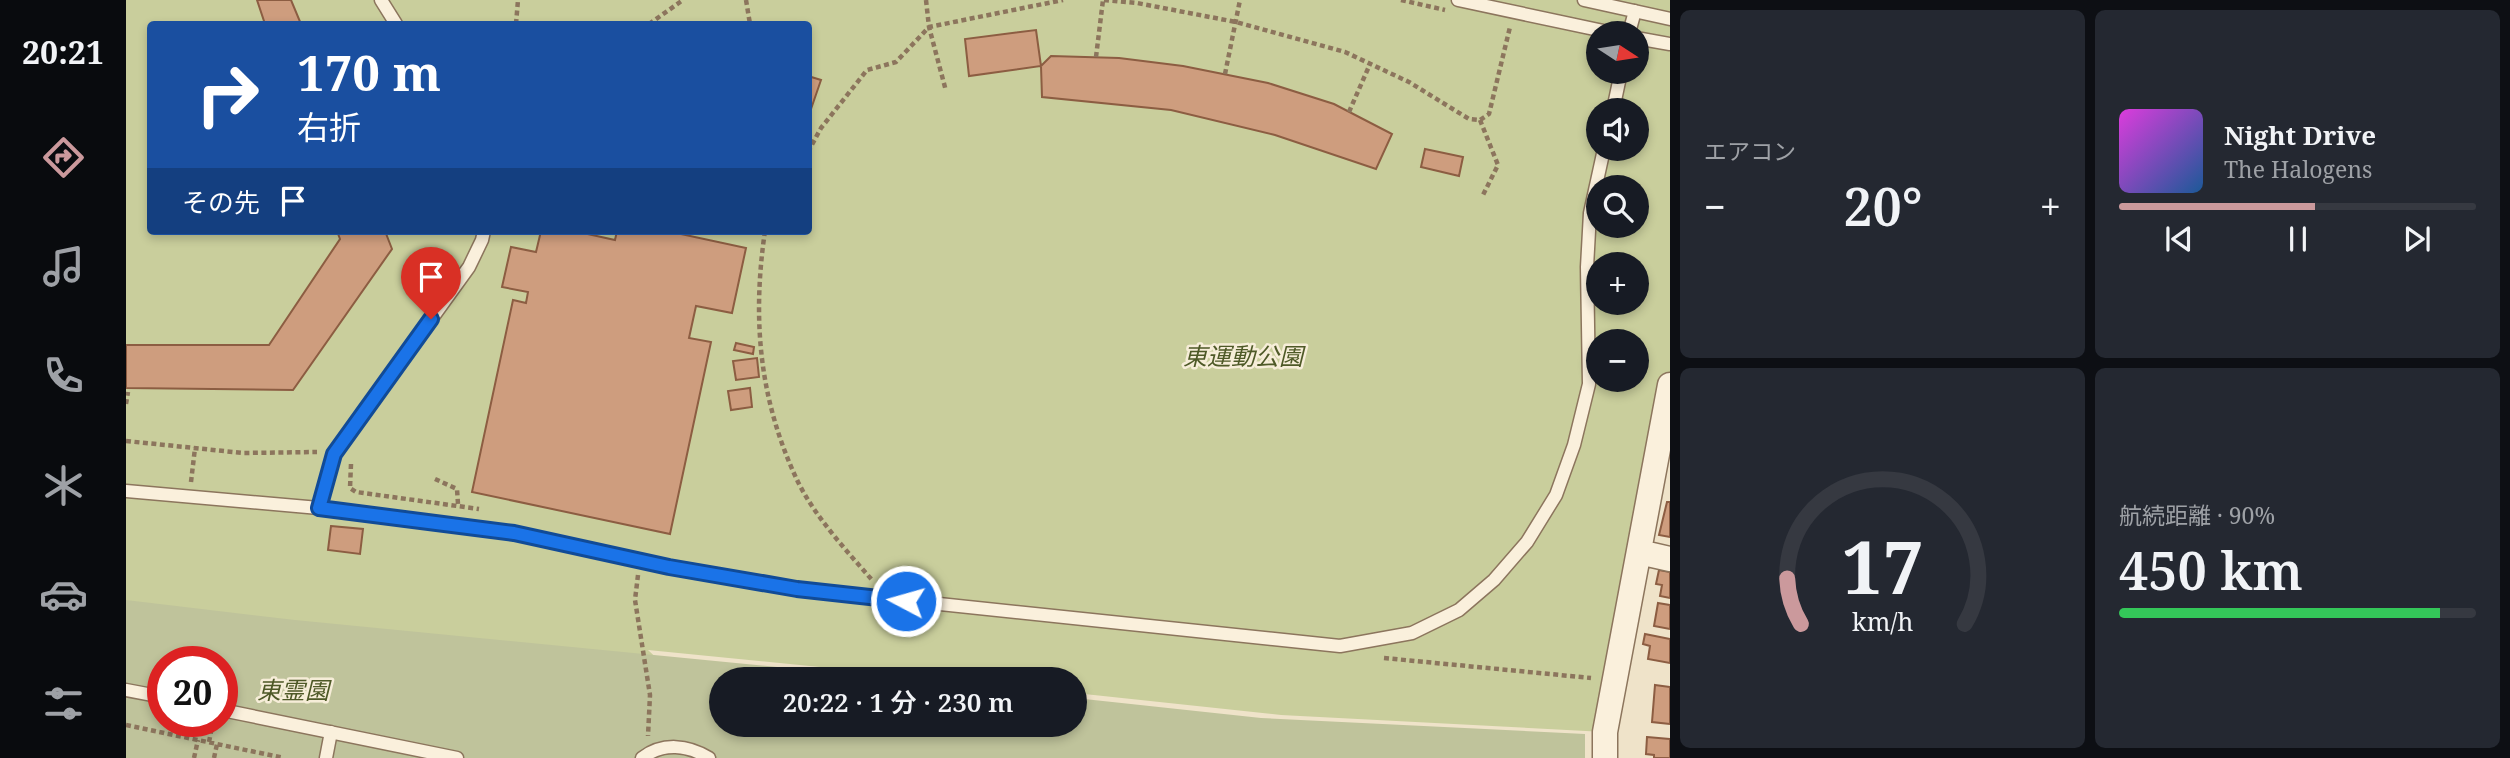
<!DOCTYPE html>
<html lang="ja">
<meta charset="utf-8">
<style>
:root{--surface:#171b24;--page:#242831;--text:#f1f3f6;--muted:#9ea1a6;--line:#363941;--accent:#cb999c}
body{margin:0;font-family:"Noto Serif","Noto Sans JP",serif;background:var(--page);color:var(--text);height:100vh;display:flex;flex-direction:column;font-size:26px;white-space:nowrap}
*{box-sizing:border-box;margin:0}
p{font-size:23px;color:var(--muted)}
.icon{flex:none;width:38px;height:38px;fill:none;stroke:currentColor;stroke-width:2;stroke-linecap:round;stroke-linejoin:round}
.map{position:relative;flex:1;overflow:hidden}
.details{display:flex;flex-direction:column;gap:10px;padding:10px;background:#0d0f14;width:840px}
.details>*{flex:none}
.banner{position:absolute;left:21px;top:21px;width:665px;height:214px;border-radius:7px;box-shadow:0 4px 10px #0003;background:#1a4fa0;color:#fff;overflow:hidden}
.needle{width:46px;rotate:102deg}
.buttons{position:absolute;left:1460px;top:21px;display:grid;gap:14px}
.buttons a{display:grid;place-items:center;width:63px;height:63px;border-radius:50%;background:var(--surface);box-shadow:0 4px 10px #0003;font-size:35px}
.speed{position:absolute;left:21px;top:646px;display:flex;gap:14px;font-size:35px;font-weight:700;text-align:center}
.speed>*{display:grid;place-content:center;width:91px;height:91px;border-radius:50%;background:var(--surface);box-shadow:0 4px 10px #0003;line-height:1}
.speed .limit{border:10px solid #d22;background:#fff;color:#111}
.pin{position:absolute;display:grid;place-items:center;width:60px;height:60px;color:#fff;margin:-72px -30px;border-radius:50% 50% 50% 0;rotate:-45deg;box-shadow:0 0 7px #0007}
.pin .icon{rotate:45deg}
.me{position:absolute;width:77px;margin:-38px;rotate:276deg;stroke-linejoin:round;filter:drop-shadow(0 0 5px #0008)}
.turn{display:flex;align-items:center;gap:24px;height:147px;padding:0 35px;font-size:32px}
.turn .icon{width:91px;height:91px;stroke-width:2.5}
.turn b{display:block;font-size:49px;line-height:60px}
.then{display:flex;align-items:center;height:66px;padding:0 35px;background:#0003;gap:14px;font-size:26px}
.big{font-size:52px;font-weight:600;line-height:1.1}
.details .card{flex:1;display:flex;flex-direction:column;justify-content:center;gap:10px;min-width:0;padding:0 24px;border-radius:10px;background:var(--page)}
.details .dial{align-items:center;gap:0}
.dial svg{height:182px;overflow:visible;fill:none;stroke:var(--line);stroke-width:7;stroke-linecap:round;text-anchor:middle}
.dial text{fill:var(--text);stroke:none}
.song{display:flex;align-items:center;gap:21px}
.cover{width:84px;height:84px;border-radius:10px;background:linear-gradient(135deg,hsl(300 70% 55%),hsl(210 70% 35%))}
.played{height:7px;border-radius:4px;background:linear-gradient(90deg,var(--accent) 55%,var(--line) 55%)}
.keys{display:flex;justify-content:space-around;direction:ltr}
.heat{display:flex;justify-content:space-between;align-items:center;font-size:38px;direction:ltr}
.charge{height:10px;border-radius:5px;background:linear-gradient(90deg,#34c759 90%,var(--line) 0)}
.details .tiles{flex:1;display:grid;gap:10px;grid-template-columns:repeat(2,1fr)}
.trip{position:absolute;left:583px;top:667px;width:378px;height:70px;border-radius:35px;background:var(--surface);box-shadow:0 4px 10px #0003;font-weight:600;line-height:70px;text-align:center}
main{display:flex;flex:1;min-height:0}
.menu{display:flex;flex-direction:column;width:126px;justify-content:space-around;align-items:center;background:#090b0e;color:var(--muted)}
.menu .icon{width:49px;height:49px}
.menu .current{color:var(--accent)}
.menu b{font-size:32px;color:var(--text)}
.map>svg:first-child{display:block}
</style>
<main>
<nav class="menu">
<b>20:21</b>
<svg class="icon current" aria-label="directions" viewBox="0 0 24 24"><path d="M12 3l9 9-9 9-9-9zM9 14v-3h6M13 9l2 2-2 2"/></svg>
<svg class="icon" aria-label="music" viewBox="0 0 24 24"><path d="M9 18V5l10-2v13"/><circle cx="6" cy="18" r="3"/><circle cx="16" cy="16" r="3"/></svg>
<svg class="icon" aria-label="phone" viewBox="0 0 24 24"><path d="M5 4h4l2 5-3 2q2 4 5 5l2-3 5 2v4C11 20 4 13 5 4z"/></svg>
<svg class="icon" aria-label="climate" viewBox="0 0 24 24"><path d="M12 3v18M4 7l16 10M4 17L20 7"/></svg>
<svg class="icon" aria-label="car" viewBox="0 0 24 24"><path d="M5 17H2v-5l4-1 3-4h7l3 4 3 1v5h-3M9 17h6M6 11h13"/><circle cx="7" cy="17" r="2"/><circle cx="17" cy="17" r="2"/></svg>
<svg class="icon" aria-label="filters" viewBox="0 0 24 24"><path d="M4 7h16M4 17h16"/><circle cx="9" cy="7" r="2"/><circle cx="15" cy="17" r="2"/></svg>
</nav>
<div class="map">
<svg width="1544" height="758" viewBox="0 0 1544 758">
<rect width="100%" height="100%" fill="#efe3c9"/>
<!-- green -->
<path fill="#c9ce9c" fill-rule="evenodd" d="M 0,0 L 1544,0 L 1544,385 L 1479,732 L 1155,715 L 949,693 L 948,679 L 815,679 L 522,650 L 542,669 L 595,679 L 595,724 L 96,662 L 0,660 ZM 24,24 L 682,24 L 682,231 L 24,231 ZM 1472,33 L 1510,33 L 1510,72 L 1472,72 ZM 1472,110 L 1510,110 L 1510,149 L 1472,149 ZM 1472,187 L 1510,187 L 1510,226 L 1472,226 ZM 1472,264 L 1510,264 L 1510,303 L 1472,303 ZM 1472,341 L 1510,341 L 1510,380 L 1472,380 Z"/>
<!-- cemetery -->
<path fill="#bfc39b" fill-rule="evenodd" d="M 0,600 L 169,620 L 775,679 L 595,679 L 595,724 L 948,724 L 949,698 L 1135,718 L 1459,734 L 1459,758 L 0,758 ZM 37,662 L 96,662 L 96,721 L 37,721 Z"/>
<!-- building -->
<path fill="#ce9d7e" stroke="#8c5d42" stroke-width="2" d="M 131,0 L 165,0 L 175,24 L 139,24 Z
M 910,30 L 915,66 L 843,76 L 839,39 Z
M 925,56 L 993,58 L 1057,66 L 1142,83 L 1208,104 L 1266,134 L 1250,169 L 1149,135 L 1045,110 L 916,97 L 915,66 Z
M 682,76 L 695,80 L 685,109 L 682,108 Z
M 1299,149 L 1337,157 L 1333,176 L 1295,167 Z
M 211,231 L 259,231 L 266,249 L 167,390 L 0,388 L 0,345 L 143,345 L 214,239 Z
M 415,231 L 448,231 L 489,240 L 491,231 L 541,231 L 620,248 L 606,313 L 570,306 L 563,338 L 585,342 L 544,534 L 346,492 L 387,300 L 400,303 L 402,292 L 376,287 L 385,247 L 410,252 Z
M 610,343 L 628,347 L 627,354 L 608,350 Z
M 631,358 L 633,377 L 610,380 L 607,361 Z
M 624,388 L 626,407 L 605,410 L 602,391 Z
M 1541,502 L 1544,502 L 1544,537 L 1533,535 Z
M 205,526 L 237,529 L 234,554 L 202,550 Z
M 1533,570 L 1544,572 L 1544,598 L 1534,596 L 1536,585 L 1530,584 Z
M 1532,603 L 1544,605 L 1544,629 L 1528,626 Z
M 1519,634 L 1544,639 L 1544,663 L 1522,659 L 1524,646 L 1517,644 Z
M 1529,685 L 1544,687 L 1544,724 L 1526,722 Z
M 1521,737 L 1544,739 L 1544,758 L 1528,758 L 1528,755 L 1520,754 Z"/>
<g fill="none" stroke-linecap="round" stroke-linejoin="round">
<!-- lane casing -->
<g stroke="#8c755d" stroke-width="15">
<path id="lane" d="M 255,0 L 270,24
M 1332,0 L 1487,33
M 1458,0 L 1544,19
M 1503,33 L 1509,11
M 1510,38 L 1544,44
M 1487,110 L 1495,72
M 0,491 L 193,508 L 388,533 L 543,567 L 671,589 L 1214,646 L 1286,633 L 1333,610 L 1368,580 L 1401,542 L 1430,495 L 1448,445 L 1463,384 L 1461,267 L 1464,213 L 1478,149
M 193,508 L 208,454 L 343,267 L 356,240 L 358,231
M 0,690 L 37,697
M 96,710 L 331,758
M 200,758 L 205,732
M 516,758 C 537,742 562,745 583,758"/>
</g>
<!-- street casing -->
<g stroke="#8c755d" stroke-width="27">
<path id="street" d="M 1513,552 L 1544,559
M 1479,758 L 1479,732 L 1544,385"/>
</g>
<!-- path -->
<path stroke="#8c755d" stroke-width="4.5" stroke-dasharray="5 3.5" stroke-linecap="butt" d="M 620,0 L 624,24
M 800,0 L 803,27 L 820,91
M 978,0 L 1011,3 L 1110,22 L 1219,52 L 1283,82 L 1343,119 L 1354,120 L 1363,114 L 1384,27
M 1275,0 L 1319,10
M 390,24 L 392,0
M 523,24 L 557,0
M 970,57 L 977,0
M 1099,74 L 1114,0
M 1223,112 L 1244,64
M 1354,120 L 1372,165 L 1356,197
M 1465,139 L 1470,113
M 682,152 L 695,128 L 741,70 L 770,62 L 803,27 L 937,0
M 639,231 C 626,319 633,400 672,482 C 690,518 720,550 746,580
M 0,404 L 2,392
M 0,441 L 117,453 L 191,452
M 225,464 L 224,488 L 230,492 L 353,509
M 309,479 L 331,489 L 332,504
M 65,482 L 69,448
M 512,575 L 509,600 L 524,695 L 522,736
M 1258,658 L 1465,678
M 0,725 L 158,758
M 83,742 L 87,722
M 68,758 L 72,740
M 88,758 L 91,744"/>
<!-- lane -->
<use href="#lane" stroke="#faf0dc" stroke-width="12"/>
<!-- street -->
<use href="#street" stroke="#faf0dc" stroke-width="24"/>
</g>
<g fill="none" stroke-linecap="round" stroke-linejoin="round">
<!-- route casing -->
<g stroke="#114b97" stroke-width="18">
<path id="route" d="M 305,319 L 208,454 L 193,508 L 388,533 L 543,567 L 671,589 L 780,601"/>
</g>
<!-- route -->
<use href="#route" stroke="#1a73e8" stroke-width="12"/>
</g>
<g text-anchor="middle" dominant-baseline="central" stroke-width="5" stroke-linejoin="round" paint-order="stroke">
<!-- park labels -->
<g font-size="24" font-style="italic" fill="#4e5927" stroke="#f6edd8">
<text x="1117" y="355">東運動公園</text>
<text x="167" y="689">東霊園</text>
</g>
</g>
</svg>
<div class="buttons">
<a><svg class="needle" viewBox="-14 -14 28 28"><path d="M0-13l5 13h-10z" fill="#e53935"/><path d="M0 13l5-13h-10z" fill="#9ea1a6"/></svg></a>
<a><svg class="icon" aria-label="sound" viewBox="0 0 24 24"><path d="M4 9h4l5-4v14l-5-4H4zM17 9q2 3 0 6"/></svg></a>
<a><svg class="icon" aria-label="search" viewBox="0 0 24 24"><circle cx="10" cy="10" r="6"/><path d="M15 15l6 6"/></svg></a>
<a>+</a>
<a>−</a>
</div>
<div class="speed"><div class="limit">20</div></div>
<div class="pin" style="left:305px;top:319px;background:#d93025"><svg class="icon" aria-label="arrive" viewBox="0 0 24 24"><path d="M6 21V4h12l-3 4 3 4H6"/></svg></div>
<svg class="me" style="left:780px;top:601px" viewBox="-20 -20 40 40"><circle r="17" fill="#1a73e8" stroke="#fff" stroke-width="3"/><path d="M0-11L8 9 0 5-8 9z" fill="#fff"/></svg>
<div class="trip">20:22 · 1 分 · 230 m</div>
<div class="banner">
<div class="turn"><svg class="icon" aria-label="right" viewBox="0 0 24 24"><path d="M7 20v-9h11M14 6l5 5-5 5"/></svg><div><b>170 m</b>右折</div></div>
<div class="then">その先<svg class="icon" aria-label="arrive" viewBox="0 0 24 24"><path d="M6 21V4h12l-3 4 3 4H6"/></svg></div>
</div>
</div>
<section class="details">
<div class="tiles">
<div class="card"><p>エアコン</p>
<div class="heat"><a>−</a><b class="big">20°</b><a>+</a></div>
</div>
<div class="card">
<div class="song"><i class="cover"></i><div><b>Night Drive</b><p>The Halogens</p></div></div>
<div class="played"></div>
<div class="keys"><svg class="icon" aria-label="previous" viewBox="0 0 24 24"><path d="M18 5L8 12l10 7zM5 5v14"/></svg><svg class="icon" aria-label="pause" viewBox="0 0 24 24"><path d="M8 5v14M16 5v14"/></svg><svg class="icon" aria-label="next" viewBox="0 0 24 24"><path d="M6 5l10 7-10 7zM19 5v14"/></svg></div>
</div>
<div class="card dial"><svg viewBox="0 0 100 80">
<path d="M14 69A42 42 0 1 1 86 69"/>
<path d="M14 69A42 42 0 0 1 8 49" stroke="#cb999c"/>
<text x="50" y="56" font-size="32" font-weight="700">17</text>
<text x="50" y="72" font-size="11">km/h</text>
</svg></div>
<div class="card"><p>航続距離 · 90%</p><b class="big">450 km</b><div class="charge"></div></div>
</div>
</section>
</main>
